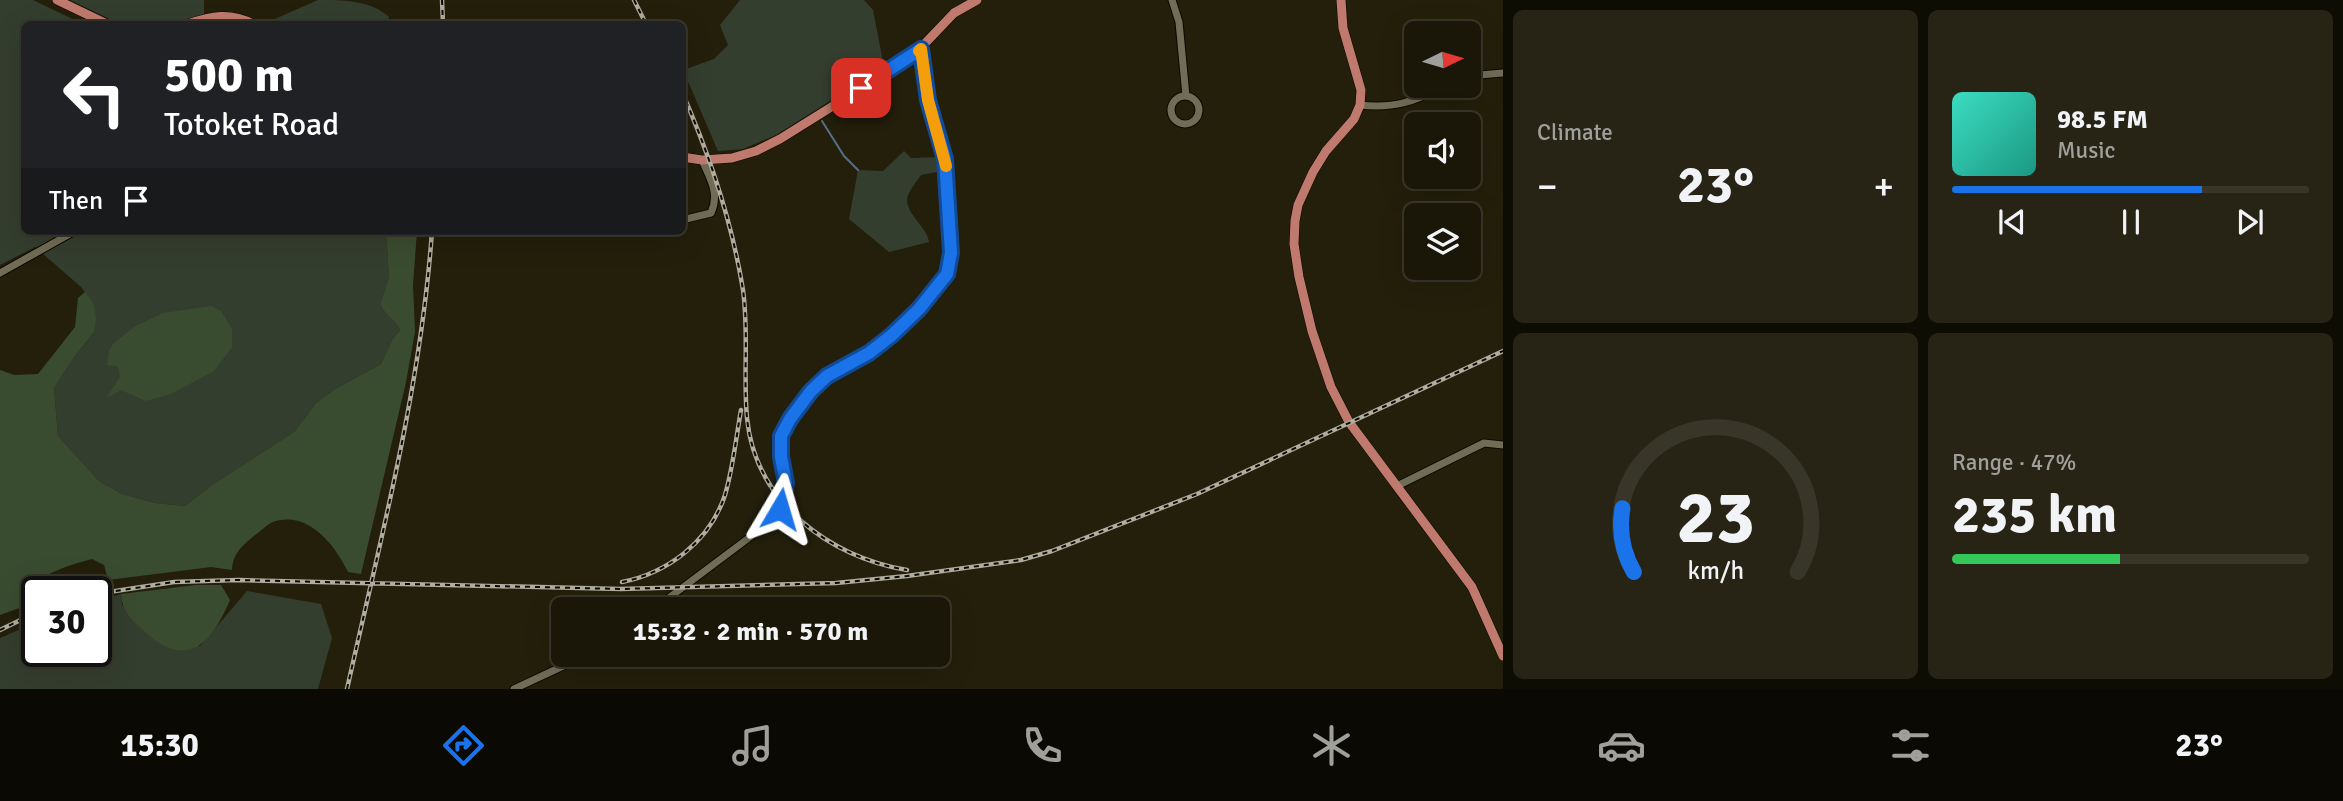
<!DOCTYPE html>
<meta charset="utf-8">
<style>
:root{--surface:#1a1708;--page:#272416;--text:#f1f3f6;--muted:#9f9f9c;--line:#383629;--accent:#1a73e8}
body{margin:0;font-family:Signika,sans-serif;background:var(--page);color:var(--text);height:100vh;display:flex;flex-direction:column;font-size:26px;white-space:nowrap}
*{box-sizing:border-box;margin:0}
p{font-size:23px;color:var(--muted)}
.icon{flex:none;width:38px;height:38px;fill:none;stroke:currentColor;stroke-width:2;stroke-linecap:round;stroke-linejoin:round}
.map{position:relative;flex:1;overflow:hidden}
.drawer{display:flex;flex-direction:column;gap:10px;padding:10px;background:#0e0d04;width:840px}
.drawer>*{flex:none}
.hud{position:absolute;left:21px;top:21px;width:665px;height:214px;border-radius:10px;box-shadow:0 7px 28px #0002,0 0 0 2px var(--line);background:#202124;color:#fff;overflow:hidden}
.needle{width:46px;rotate:85deg}
.controls{position:absolute;left:1404px;top:21px;display:grid;gap:14px}
.controls a{display:grid;place-items:center;width:77px;height:77px;border-radius:10px;background:var(--surface);box-shadow:0 7px 28px #0002,0 0 0 2px var(--line);font-size:35px}
.speed{position:absolute;left:21px;top:576px;display:flex;gap:14px;font-size:35px;font-weight:700;text-align:center}
.speed>*{display:grid;place-content:center;width:91px;height:91px;border-radius:50%;background:var(--surface);box-shadow:0 7px 28px #0002,0 0 0 2px var(--line);line-height:1}
.speed .limit{border:4px solid #111;border-radius:10px;background:#fff;color:#111}
.pin{position:absolute;display:grid;place-items:center;width:60px;height:60px;color:#fff;margin:-30px;border-radius:14px;box-shadow:0 4px 10px #0006}
.me{position:absolute;width:77px;margin:-38px;rotate:7deg;stroke-linejoin:round;filter:drop-shadow(0 0 5px #0008)}
.turn{display:flex;align-items:center;gap:24px;height:147px;padding:0 28px;font-size:32px}
.turn .icon{width:91px;height:91px;stroke-width:2.5}
.turn b{display:block;font-size:49px;line-height:60px}
.then{display:flex;align-items:center;height:66px;padding:0 28px;background:#0003;gap:14px;font-size:26px}
.big{font-size:52px;font-weight:700;line-height:1.1}
.drawer .widget{flex:1;display:flex;flex-direction:column;justify-content:center;gap:10px;min-width:0;padding:0 24px;border-radius:10px;background:var(--page)}
.drawer .dial{align-items:center;gap:0}
.dial svg{height:182px;overflow:visible;fill:none;stroke:var(--line);stroke-width:7;stroke-linecap:round;text-anchor:middle}
.dial text{fill:var(--text);stroke:none}
.song{display:flex;align-items:center;gap:21px}
.cover{width:84px;height:84px;border-radius:10px;background:linear-gradient(135deg,hsl(170 70% 55%),hsl(170 70% 35%))}
.played{height:7px;border-radius:4px;background:linear-gradient(90deg,var(--accent) 70%,var(--line) 70%)}
.keys{display:flex;justify-content:space-around;direction:ltr}
.heat{display:flex;justify-content:space-between;align-items:center;font-size:38px;direction:ltr}
.charge{height:10px;border-radius:5px;background:linear-gradient(90deg,#34c759 47%,var(--line) 0)}
.drawer .tiles{flex:1;display:grid;gap:10px;grid-template-columns:repeat(2,1fr)}
.trip{position:absolute;left:551px;top:597px;width:399px;height:70px;border-radius:10px;background:var(--surface);box-shadow:0 7px 28px #0002,0 0 0 2px var(--line);font-weight:700;line-height:70px;text-align:center}
.tabs{display:flex;height:112px;justify-content:space-around;align-items:center;background:#0a0903;color:var(--muted)}
.tabs .icon{width:49px;height:49px}
.tabs .selected{color:var(--accent)}
.tabs b{font-size:32px;color:var(--text)}
main{display:flex;flex:1;min-height:0}
.map>svg:first-child{display:block}
</style>
<main>
<div class="map">
<svg width="1503" height="689" viewBox="0 0 1503 689">
<rect width="100%" height="100%" fill="#231f0b"/>
<!-- green -->
<path fill="#343e2e" d="M 0,0 L 33,0 L 83,24 L 24,24 L 24,231 L 386,231 L 389,277 L 380,304 C 385,316 395,319 400,330 L 392,340 L 381,364 L 335,389 L 316,403 L 294,432 L 212,485 L 185,506 L 155,503 L 122,494 L 99,481 L 58,436 L 54,388 L 75,356 L 94,332 L 93,304 L 81,287 L 35,247 L 0,265 Z
M 70,0 L 204,0 L 204,16 L 170,24 L 120,24 Z
M 318,0 C 343,0 371,0 389,17 L 387,24 L 258,24 L 268,22 Z
M 740,0 L 864,0 L 873,10 L 884,67 L 776,135 L 743,149 L 718,151 L 683,70 L 714,59 L 728,45 L 720,25 Z
M 904,151 L 911,158 L 940,157 L 942,171 L 921,175 C 917,181 911,188 908,195 C 902,212 927,226 929,242 L 889,252 L 849,219 L 858,170 L 883,171 Z
M 247,591 L 321,604 L 332,638 L 318,689 L 0,689 L 0,638 L 37,622 L 37,651 L 96,651 L 96,602 L 121,594 L 122,605 L 200,646 Z"/>
<!-- forest -->
<path fill="#3a4c30" d="M 386,231 L 417,231 L 413,285 L 415,332 L 406,382 L 361,574 L 348,572 C 335,545 308,510 273,522 C 267,524 260,532 255,535 C 242,546 233,553 232,570 L 211,567 L 108,580 L 104,565 L 92,559 C 68,565 45,574 24,588 L 22,607 L 0,615 L 0,370 L 14,375 L 38,374 L 75,327 L 78,298 L 85,292 L 94,304 L 96,319 L 94,332 L 75,356 L 54,388 L 58,436 L 99,481 L 122,494 L 155,503 L 185,506 L 212,485 L 294,432 L 316,403 L 335,389 L 381,364 L 392,340 L 400,330 C 395,319 385,316 380,304 L 389,277 Z
M 212,306 L 221,311 L 232,329 L 232,347 L 214,371 L 171,394 L 146,401 L 121,390 L 106,398 L 120,377 L 118,366 L 107,365 L 109,351 L 113,344 L 134,327 L 163,313 Z
M 196,585 L 221,585 L 230,600 C 211,645 186,671 143,630 C 131,619 122,611 121,594 Z"/>
<g fill="none" stroke-linecap="round" stroke-linejoin="round">
<!-- stream -->
<path stroke="#527088" stroke-width="2" d="M 822,121 L 844,156 L 858,170"/>
<!-- minor casing -->
<g stroke="#0c0800" stroke-width="9">
<path id="minor" d="M 1172,0 L 1179,22 L 1186,96
M 1468,76 L 1503,73
M1171 110a14 14 0 1 1 28 0a14 14 0 1 1-28 0Z
M 1360,105 C 1395,109 1415,101 1445,86
M 682,220 L 711,213 C 720,193 710,179 702,160
M 0,273 L 75,231
M 1397,486 L 1484,443 L 1503,445
M 654,609 L 770,522 L 782,503 L 786,483 L 781,436 L 790,420 L 811,391 L 827,376 L 869,353 L 892,335 L 919,309 L 947,273 L 951,253 L 945,159 L 928,100 L 921,49
M 514,689 L 589,654"/>
</g>
<!-- major casing -->
<g stroke="#0c0800" stroke-width="10">
<path id="major" d="M 57,0 L 107,24
M 1341,0 L 1343,28 L 1361,90 L 1360,105 L 1354,119 L 1326,151 L 1313,172 L 1298,205 L 1295,221 L 1294,244 L 1299,277 L 1312,331 L 1331,387 L 1349,422 L 1472,587 L 1503,656
M 188,24 C 211,16 230,12 253,24
M 682,157 L 702,160 L 732,158 L 756,151 L 780,139 L 913,56 L 954,13 L 977,0"/>
</g>
<!-- minor -->
<use href="#minor" stroke="#706c56" stroke-width="7"/>
<!-- major -->
<use href="#major" stroke="#bf7a6d" stroke-width="9"/>
<!-- rail casing -->
<g stroke="#b0ad9e" stroke-width="4.5">
<path id="rail" d="M 442,0 L 443,24
M 634,0 L 646,24
M 682,92 C 710,156 732,222 743,290 C 749,333 743,375 747,418 C 755,501 828,557 907,570
M 622,582 C 668,573 710,541 725,495 C 733,468 736,438 741,410
M 96,594 L 174,582 L 238,580 L 621,589 L 836,583 L 907,576 L 1021,560 L 1052,551 L 1197,494 L 1503,351
M 0,630 L 37,612
M 347,689 C 381,537 421,387 432,231"/>
</g>
<!-- rail -->
<use href="#rail" stroke="#0a0903" stroke-width="2" stroke-dasharray="5" stroke-linecap="butt"/>
</g>
<g fill="none" stroke-linecap="round" stroke-linejoin="round">
<!-- route casing -->
<g stroke="#114b97" stroke-width="18">
<path id="route" d="M 780,509 L 786,483 L 781,457 L 781,436 L 790,419 L 811,391 L 827,376 L 869,353 L 892,335 L 919,309 L 947,274 L 951,253 L 945,159 L 928,100 L 921,49 L 861,88"/>
</g>
<!-- route -->
<use href="#route" stroke="#1a73e8" stroke-width="12"/>
<!-- slow -->
<path stroke="#f59e0b" stroke-width="12" d="M 919,51 L 921,49 L 928,100 L 946,166"/>
</g>
</svg>
<div class="controls">
<a><svg class="needle" viewBox="-14 -14 28 28"><path d="M0-13l5 13h-10z" fill="#e53935"/><path d="M0 13l5-13h-10z" fill="#9f9f9c"/></svg></a>
<a><svg class="icon" aria-label="sound" viewBox="0 0 24 24"><path d="M4 9h4l5-4v14l-5-4H4zM17 9q2 3 0 6"/></svg></a>
<a><svg class="icon" aria-label="layers" viewBox="0 0 24 24"><path d="M12 4l9 5-9 5-9-5zM3 14l9 5 9-5"/></svg></a>
</div>
<div class="speed"><div class="limit">30</div></div>
<div class="pin" style="left:861px;top:88px;background:#d93025"><svg class="icon" aria-label="arrive" viewBox="0 0 24 24"><path d="M6 21V4h12l-3 4 3 4H6"/></svg></div>
<svg class="me" style="left:780px;top:509px" viewBox="-20 -20 40 40"><path d="M0-17L14 15 0 8-14 15z" fill="#1a73e8" stroke="#fff" stroke-width="4"/></svg>
<div class="trip">15:32 · 2 min · 570 m</div>
<div class="hud">
<div class="turn"><svg class="icon" aria-label="left" viewBox="0 0 24 24"><path d="M17 20v-9H6M10 6l-5 5 5 5"/></svg><div><b>500 m</b>Totoket Road</div></div>
<div class="then">Then<svg class="icon" aria-label="arrive" viewBox="0 0 24 24"><path d="M6 21V4h12l-3 4 3 4H6"/></svg></div>
</div>
</div>
<section class="drawer">
<div class="tiles">
<div class="widget"><p>Climate</p>
<div class="heat"><a>−</a><b class="big">23°</b><a>+</a></div>
</div>
<div class="widget">
<div class="song"><i class="cover"></i><div><b>98.5 FM</b><p>Music</p></div></div>
<div class="played"></div>
<div class="keys"><svg class="icon" aria-label="previous" viewBox="0 0 24 24"><path d="M18 5L8 12l10 7zM5 5v14"/></svg><svg class="icon" aria-label="pause" viewBox="0 0 24 24"><path d="M8 5v14M16 5v14"/></svg><svg class="icon" aria-label="next" viewBox="0 0 24 24"><path d="M6 5l10 7-10 7zM19 5v14"/></svg></div>
</div>
<div class="widget dial"><svg viewBox="0 0 100 80">
<path d="M14 69A42 42 0 1 1 86 69"/>
<path d="M14 69A42 42 0 0 1 9 41" stroke="#1a73e8"/>
<text x="50" y="56" font-size="32" font-weight="700">23</text>
<text x="50" y="72" font-size="11">km/h</text>
</svg></div>
<div class="widget"><p>Range · 47%</p><b class="big">235 km</b><div class="charge"></div></div>
</div>
</section>
</main>
<nav class="tabs">
<b>15:30</b>
<svg class="icon selected" aria-label="directions" viewBox="0 0 24 24"><path d="M12 3l9 9-9 9-9-9zM9 14v-3h6M13 9l2 2-2 2"/></svg>
<svg class="icon" aria-label="music" viewBox="0 0 24 24"><path d="M9 18V5l10-2v13"/><circle cx="6" cy="18" r="3"/><circle cx="16" cy="16" r="3"/></svg>
<svg class="icon" aria-label="phone" viewBox="0 0 24 24"><path d="M5 4h4l2 5-3 2q2 4 5 5l2-3 5 2v4C11 20 4 13 5 4z"/></svg>
<svg class="icon" aria-label="climate" viewBox="0 0 24 24"><path d="M12 3v18M4 7l16 10M4 17L20 7"/></svg>
<svg class="icon" aria-label="car" viewBox="0 0 24 24"><path d="M5 17H2v-5l4-1 3-4h7l3 4 3 1v5h-3M9 17h6M6 11h13"/><circle cx="7" cy="17" r="2"/><circle cx="17" cy="17" r="2"/></svg>
<svg class="icon" aria-label="filters" viewBox="0 0 24 24"><path d="M4 7h16M4 17h16"/><circle cx="9" cy="7" r="2"/><circle cx="15" cy="17" r="2"/></svg>
<b>23°</b>
</nav>
